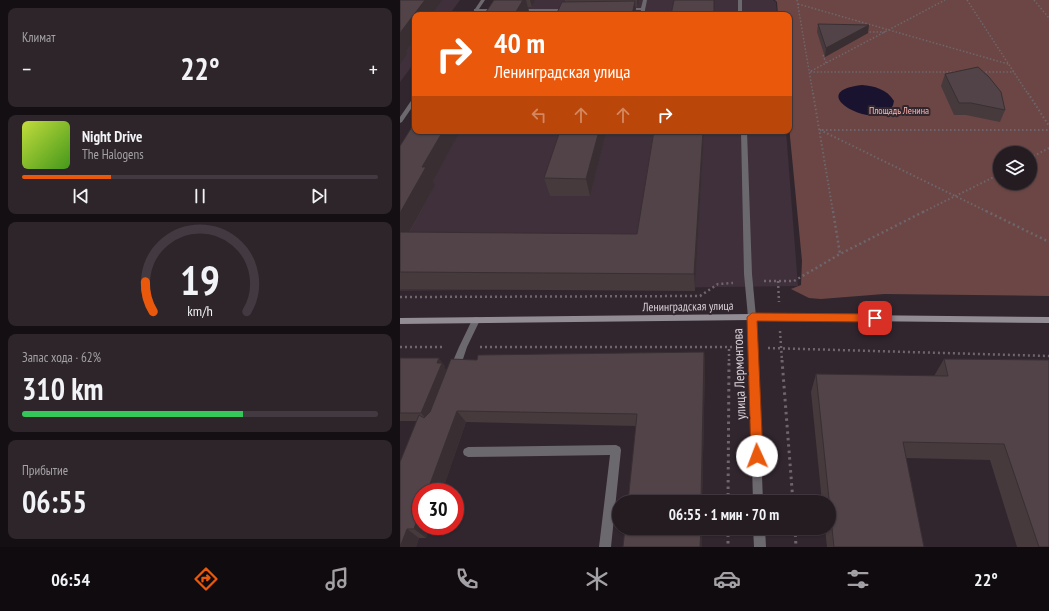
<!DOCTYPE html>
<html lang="ru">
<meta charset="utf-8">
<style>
:root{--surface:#251c22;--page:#2d252a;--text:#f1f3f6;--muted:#a3a1a5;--line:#423a40;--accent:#ea580c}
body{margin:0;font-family:"PT Sans Narrow",sans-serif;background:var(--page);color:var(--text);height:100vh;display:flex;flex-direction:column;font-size:15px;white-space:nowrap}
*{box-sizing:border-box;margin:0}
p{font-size:13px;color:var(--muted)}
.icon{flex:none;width:22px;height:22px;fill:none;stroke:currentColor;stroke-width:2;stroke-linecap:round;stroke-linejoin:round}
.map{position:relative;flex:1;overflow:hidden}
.side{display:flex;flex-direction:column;gap:8px;padding:8px;background:#140f13;width:400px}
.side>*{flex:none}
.top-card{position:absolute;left:12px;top:12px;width:380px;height:122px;border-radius:8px;box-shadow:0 1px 3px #0004,0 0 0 1px var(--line);background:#ea580c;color:#fff;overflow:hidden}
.fabs{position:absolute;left:593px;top:146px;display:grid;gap:8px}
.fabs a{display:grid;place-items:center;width:44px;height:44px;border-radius:50%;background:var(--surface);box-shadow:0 1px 3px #0004,0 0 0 1px var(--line);font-size:20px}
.speed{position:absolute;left:12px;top:483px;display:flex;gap:8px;font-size:20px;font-weight:700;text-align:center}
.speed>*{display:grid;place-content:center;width:52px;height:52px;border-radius:50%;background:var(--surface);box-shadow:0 1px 3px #0004,0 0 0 1px var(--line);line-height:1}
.speed .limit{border:6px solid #d22;background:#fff;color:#111}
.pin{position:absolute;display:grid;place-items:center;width:34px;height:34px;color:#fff;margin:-17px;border-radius:8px;box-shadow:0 2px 6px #0006}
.me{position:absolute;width:44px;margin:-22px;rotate:358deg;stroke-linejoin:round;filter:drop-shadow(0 0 3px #0008)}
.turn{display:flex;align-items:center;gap:14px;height:84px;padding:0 16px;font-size:18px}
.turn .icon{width:52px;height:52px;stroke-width:2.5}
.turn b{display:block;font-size:28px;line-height:34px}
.lanes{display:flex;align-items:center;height:38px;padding:0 16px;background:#0003;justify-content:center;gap:20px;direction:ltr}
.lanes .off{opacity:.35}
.big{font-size:30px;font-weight:700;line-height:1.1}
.side .card{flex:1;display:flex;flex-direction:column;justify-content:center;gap:6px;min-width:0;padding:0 14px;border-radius:8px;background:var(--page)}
.side .dial{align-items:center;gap:0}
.dial svg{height:104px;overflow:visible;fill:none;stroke:var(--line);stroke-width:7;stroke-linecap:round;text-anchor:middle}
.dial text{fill:var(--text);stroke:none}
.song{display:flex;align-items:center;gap:12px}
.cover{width:48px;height:48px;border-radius:6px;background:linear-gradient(135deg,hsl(70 70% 55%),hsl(100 70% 35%))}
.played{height:4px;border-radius:2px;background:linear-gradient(90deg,var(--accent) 25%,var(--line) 25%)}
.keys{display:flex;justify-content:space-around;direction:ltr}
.heat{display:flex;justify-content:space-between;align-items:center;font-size:22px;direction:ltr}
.charge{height:6px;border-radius:3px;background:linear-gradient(90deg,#34c759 62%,var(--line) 0)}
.trip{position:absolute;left:212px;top:495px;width:224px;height:40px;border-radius:20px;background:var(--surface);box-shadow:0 1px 3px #0004,0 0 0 1px var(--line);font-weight:700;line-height:40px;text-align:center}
.menu{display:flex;height:64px;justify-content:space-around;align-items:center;background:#0f0b0e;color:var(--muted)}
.menu .icon{width:28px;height:28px}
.menu .active{color:var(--accent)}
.menu b{font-size:18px;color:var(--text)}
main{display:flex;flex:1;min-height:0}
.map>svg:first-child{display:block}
</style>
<main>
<section class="side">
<div class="card"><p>Климат</p>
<div class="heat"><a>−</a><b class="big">22°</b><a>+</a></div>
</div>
<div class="card">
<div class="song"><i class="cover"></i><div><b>Night Drive</b><p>The Halogens</p></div></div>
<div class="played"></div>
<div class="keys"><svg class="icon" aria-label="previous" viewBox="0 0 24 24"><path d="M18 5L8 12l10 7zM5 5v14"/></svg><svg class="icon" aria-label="pause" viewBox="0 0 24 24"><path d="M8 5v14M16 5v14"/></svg><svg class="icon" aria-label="next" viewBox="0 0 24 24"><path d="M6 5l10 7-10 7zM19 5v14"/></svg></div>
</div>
<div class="card dial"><svg viewBox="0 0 100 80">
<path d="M14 69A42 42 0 1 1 86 69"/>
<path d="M14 69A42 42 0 0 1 8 46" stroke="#ea580c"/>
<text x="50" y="56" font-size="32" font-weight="700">19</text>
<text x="50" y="72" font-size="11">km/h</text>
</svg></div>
<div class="card"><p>Запас хода · 62%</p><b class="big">310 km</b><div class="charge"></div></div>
<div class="card"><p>Прибытие</p><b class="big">06:55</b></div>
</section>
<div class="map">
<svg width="649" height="547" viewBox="0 0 649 547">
<rect width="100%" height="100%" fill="#31262e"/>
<!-- built -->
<path fill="#3f303b" d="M 0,0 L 60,0 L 49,15 L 15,15 L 15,62 L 0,82 Z
M 100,0 L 373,0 L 376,2 L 377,15 L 90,15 Z
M 15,131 L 386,131 L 398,286 L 0,291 L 0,147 Z"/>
<!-- green -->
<path fill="#6b4644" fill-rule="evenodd" d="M 375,0 L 649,0 L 649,296 L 484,294 L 421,299 L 409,298 L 391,289 L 401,285 L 402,261 L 389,126 L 389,15 L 378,15 L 377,2 ZM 600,153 L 630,153 L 630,183 L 600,183 Z"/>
<!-- water -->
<path fill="#191330" d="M 462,85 C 474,86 487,89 494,101 C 489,139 396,92 462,85 Z"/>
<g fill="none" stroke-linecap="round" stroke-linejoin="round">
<!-- path-far3 -->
<path stroke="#6f666d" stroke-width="1.5" stroke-dasharray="1.5 2" stroke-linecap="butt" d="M 397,0 L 413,94
M 567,0 L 628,94
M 634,0 L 649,18
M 398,4 L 608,64
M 466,32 L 485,32
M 423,55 L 426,63
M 411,71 L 545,0
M 410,72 L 555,72
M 582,72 L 614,72"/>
<!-- path-far2 -->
<path stroke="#6f666d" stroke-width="2" stroke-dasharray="1.5 2.5" stroke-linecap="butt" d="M 413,93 L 433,212
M 628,93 L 649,126
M 420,130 L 588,212
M 422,130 L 649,130
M 630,158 L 649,148
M 523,212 L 600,174"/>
<!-- path-far1 -->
<path stroke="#6f666d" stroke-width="2.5" stroke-dasharray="2 3" stroke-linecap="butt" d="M 433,211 L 440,254
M 586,211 L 649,242
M 364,281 L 394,281 L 440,254 L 525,211
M 378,281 L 379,302
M 0,297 L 300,296 L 318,284 L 333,283
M 380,331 L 382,361
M 0,347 L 45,347
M 80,347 L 337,347
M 368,348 L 649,356
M 329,361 L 329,347"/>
<!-- path -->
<path stroke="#6f666d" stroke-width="3" stroke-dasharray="2.5 4" stroke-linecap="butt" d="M 382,360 L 393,502
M 328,502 L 329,360
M 328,528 L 328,547
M 395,528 L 396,547"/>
<!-- service -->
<path fill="#6c696e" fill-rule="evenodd" d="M 243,0 L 247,0 L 244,15 L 240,15 L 241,10 L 225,10 L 223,9 L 225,8 L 241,8 Z
M 338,0 L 342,0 L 342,15 L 338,15 Z
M 74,9 L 98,9 L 100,10 L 98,11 L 76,11 L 74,10 Z
M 115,9 L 168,9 L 170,10 L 168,11 L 117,11 L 115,10 Z
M 341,131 L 347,131 L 352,274 L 356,317 L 355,319 L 352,320 L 349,319 L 348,317 L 344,274 Z
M 76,317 L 79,318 L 80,320 L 67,347 L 60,368 L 58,371 L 55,372 L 52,371 L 50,368 L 59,347 L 73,318 Z
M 216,445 L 220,447 L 221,450 L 211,547 L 199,547 L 210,455 L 68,457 L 64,455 L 63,452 L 64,449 L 68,447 Z"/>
<!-- minor -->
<path fill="#6c696e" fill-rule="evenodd" d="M 81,0 L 85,0 L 75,15 L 71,15 Z
M 15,97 L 15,103 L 2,122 L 0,123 L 0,117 L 13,98 Z
M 352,314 L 355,315 L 356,317 L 363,502 L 353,502 L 348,317 L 349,315 Z
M 353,528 L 365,528 L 366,547 L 354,547 Z"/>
<!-- secondary -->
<path fill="#928c95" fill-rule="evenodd" d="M 352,314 L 649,317 L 649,323 L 352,320 L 0,324 L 0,318 Z"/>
</g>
<!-- wall -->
<path fill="#463a3d" d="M 94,0 L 135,0 L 132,7 L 128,7 L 129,12 L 128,15 L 84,15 Z
M 165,0 L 239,0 L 237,7 L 236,7 L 236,12 L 235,15 L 156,15 L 165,2 Z
M 418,24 L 468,33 L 425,57 L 417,32 Z
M 545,74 L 605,110 L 600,122 L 566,115 L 554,115 L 541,86 Z
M 15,131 L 60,131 L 33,181 L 35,185 L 10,232 L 237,234 L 253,134 L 206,133 L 190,196 L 150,196 L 144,178 L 160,131 L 304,131 L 295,291 L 0,289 L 0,146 Z
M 304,352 L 305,365 L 302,502 L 228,502 L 236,426 L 66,422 L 26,538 L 19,538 L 16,547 L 0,547 L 16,421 L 0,421 L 0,358 L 45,366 L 44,367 L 46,370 L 77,360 Z
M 544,359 L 649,360 L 649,547 L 617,547 L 590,460 L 506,458 L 524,547 L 427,547 L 425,528 L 429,528 L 429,502 L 422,502 L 411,392 L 416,374 L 534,376 Z"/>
<!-- shaded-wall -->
<path fill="#392f32" d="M 25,0 L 42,0 L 31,15 L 15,15 L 15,38 L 6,51 L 7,54 L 0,64 L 0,33 Z
M 123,0 L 126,0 L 129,12 L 128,15 L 114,15 Z
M 130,0 L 135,0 L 132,7 Z
M 237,0 L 239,0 L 237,7 Z
M 314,0 L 315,15 L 314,15 Z
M 235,1 L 236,12 L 235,15 L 232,15 Z
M 469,25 L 468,33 L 425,57 L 426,48 Z
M 43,131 L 60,131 L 33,181 L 35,185 L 0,249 L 0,213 L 22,167 Z
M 199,131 L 206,131 L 206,133 L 190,196 L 186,179 Z
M 303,131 L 304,131 L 295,291 L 294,274 Z
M 304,352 L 305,365 L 302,502 L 301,502 Z
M 39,358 L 45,366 L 44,367 L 48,372 L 28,421 L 21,413 Z
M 57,411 L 66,422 L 42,492 L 27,492 Z
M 21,508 L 21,526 L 30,526 L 26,538 L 14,529 Z
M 301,528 L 302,528 L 302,547 L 300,547 Z
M 7,529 L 19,538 L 16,547 L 0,547 Z"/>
<!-- building -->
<path fill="#514347" stroke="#392f32" d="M 0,0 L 25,0 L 0,33 Z
M 94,0 L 123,0 L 114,15 L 84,15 Z
M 274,0 L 314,0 L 314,15 L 271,15 Z
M 235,1 L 232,15 L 156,15 L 162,2 Z
M 418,24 L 469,25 L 426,48 Z
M 578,67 L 589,77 L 601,92 L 605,110 L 571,103 L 559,103 L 545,74 Z
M 15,122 L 15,131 L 43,131 L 22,167 L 26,167 L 0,213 L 0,146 Z
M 160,131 L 199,131 L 186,179 L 144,178 Z
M 254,131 L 303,131 L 294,274 L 0,272 L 0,232 L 237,234 Z
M 304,352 L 301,502 L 228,502 L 237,414 L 57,411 L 27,492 L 21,492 L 21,508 L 14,529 L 7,529 L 0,547 L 0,462 L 19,415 L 24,418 L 30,412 L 51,359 L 77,360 L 78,355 Z
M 0,358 L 39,358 L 37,363 L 42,363 L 21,413 L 0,413 Z
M 544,359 L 649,360 L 649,547 L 639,547 L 604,444 L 503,442 L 524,547 L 434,547 L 416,374 L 548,376 Z
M 225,528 L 301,528 L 300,547 L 223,547 Z"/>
<!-- route -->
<path fill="#ea580c" stroke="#983908" d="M 352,313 L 475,314 L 480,318 L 475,322 L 357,321 L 363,456 L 361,460 L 357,461 L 353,460 L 351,456 L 347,317 Z"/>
<g text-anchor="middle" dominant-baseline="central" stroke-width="4" stroke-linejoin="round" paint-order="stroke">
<!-- far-park labels -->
<g font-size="10" fill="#fdb5b1" stroke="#31262e">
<text x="499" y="110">Площадь Ленина</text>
</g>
<!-- street labels -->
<g font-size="12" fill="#d7d0d5" stroke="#31262e">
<text transform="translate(288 306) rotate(-1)">Ленинградская улица</text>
</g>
<!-- near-street labels -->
<g font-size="14" fill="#d7d0d5" stroke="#31262e">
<text transform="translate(339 374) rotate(-92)">улица Лермонтова</text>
</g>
</g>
</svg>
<div class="fabs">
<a><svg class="icon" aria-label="layers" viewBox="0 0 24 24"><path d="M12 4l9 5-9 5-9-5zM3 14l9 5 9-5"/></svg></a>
</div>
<div class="speed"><div class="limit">30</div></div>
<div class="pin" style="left:475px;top:318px;background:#d93025"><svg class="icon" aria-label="arrive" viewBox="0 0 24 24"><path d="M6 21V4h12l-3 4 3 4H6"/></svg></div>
<svg class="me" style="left:357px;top:456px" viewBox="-20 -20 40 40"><circle r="19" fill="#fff"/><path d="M0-13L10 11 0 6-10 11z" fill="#ea580c"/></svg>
<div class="trip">06:55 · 1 мин · 70 m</div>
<div class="top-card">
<div class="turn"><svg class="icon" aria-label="right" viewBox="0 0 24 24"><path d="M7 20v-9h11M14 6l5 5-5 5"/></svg><div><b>40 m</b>Ленинградская улица</div></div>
<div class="lanes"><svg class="icon off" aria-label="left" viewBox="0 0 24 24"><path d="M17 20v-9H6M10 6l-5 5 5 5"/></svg><svg class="icon off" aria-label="ahead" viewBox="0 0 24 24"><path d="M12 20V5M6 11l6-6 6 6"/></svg><svg class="icon off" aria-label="ahead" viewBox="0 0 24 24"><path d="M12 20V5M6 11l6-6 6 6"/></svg><svg class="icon" aria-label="right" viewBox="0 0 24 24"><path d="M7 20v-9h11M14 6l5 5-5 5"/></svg></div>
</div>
</div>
</main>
<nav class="menu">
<b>06:54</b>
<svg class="icon active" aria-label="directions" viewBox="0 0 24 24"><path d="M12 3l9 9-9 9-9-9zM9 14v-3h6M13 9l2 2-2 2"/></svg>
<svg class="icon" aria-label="music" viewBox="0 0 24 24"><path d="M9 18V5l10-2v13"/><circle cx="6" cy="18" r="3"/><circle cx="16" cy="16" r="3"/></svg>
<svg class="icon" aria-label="phone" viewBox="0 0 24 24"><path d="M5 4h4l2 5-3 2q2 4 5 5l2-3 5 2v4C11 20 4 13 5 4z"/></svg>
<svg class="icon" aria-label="climate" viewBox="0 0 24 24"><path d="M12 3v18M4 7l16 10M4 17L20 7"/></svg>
<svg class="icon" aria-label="car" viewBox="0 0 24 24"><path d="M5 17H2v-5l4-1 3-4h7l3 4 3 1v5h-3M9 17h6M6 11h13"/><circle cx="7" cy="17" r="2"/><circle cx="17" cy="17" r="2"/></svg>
<svg class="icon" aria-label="filters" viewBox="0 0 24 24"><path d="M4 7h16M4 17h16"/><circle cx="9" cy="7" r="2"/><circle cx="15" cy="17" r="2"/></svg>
<b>22°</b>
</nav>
